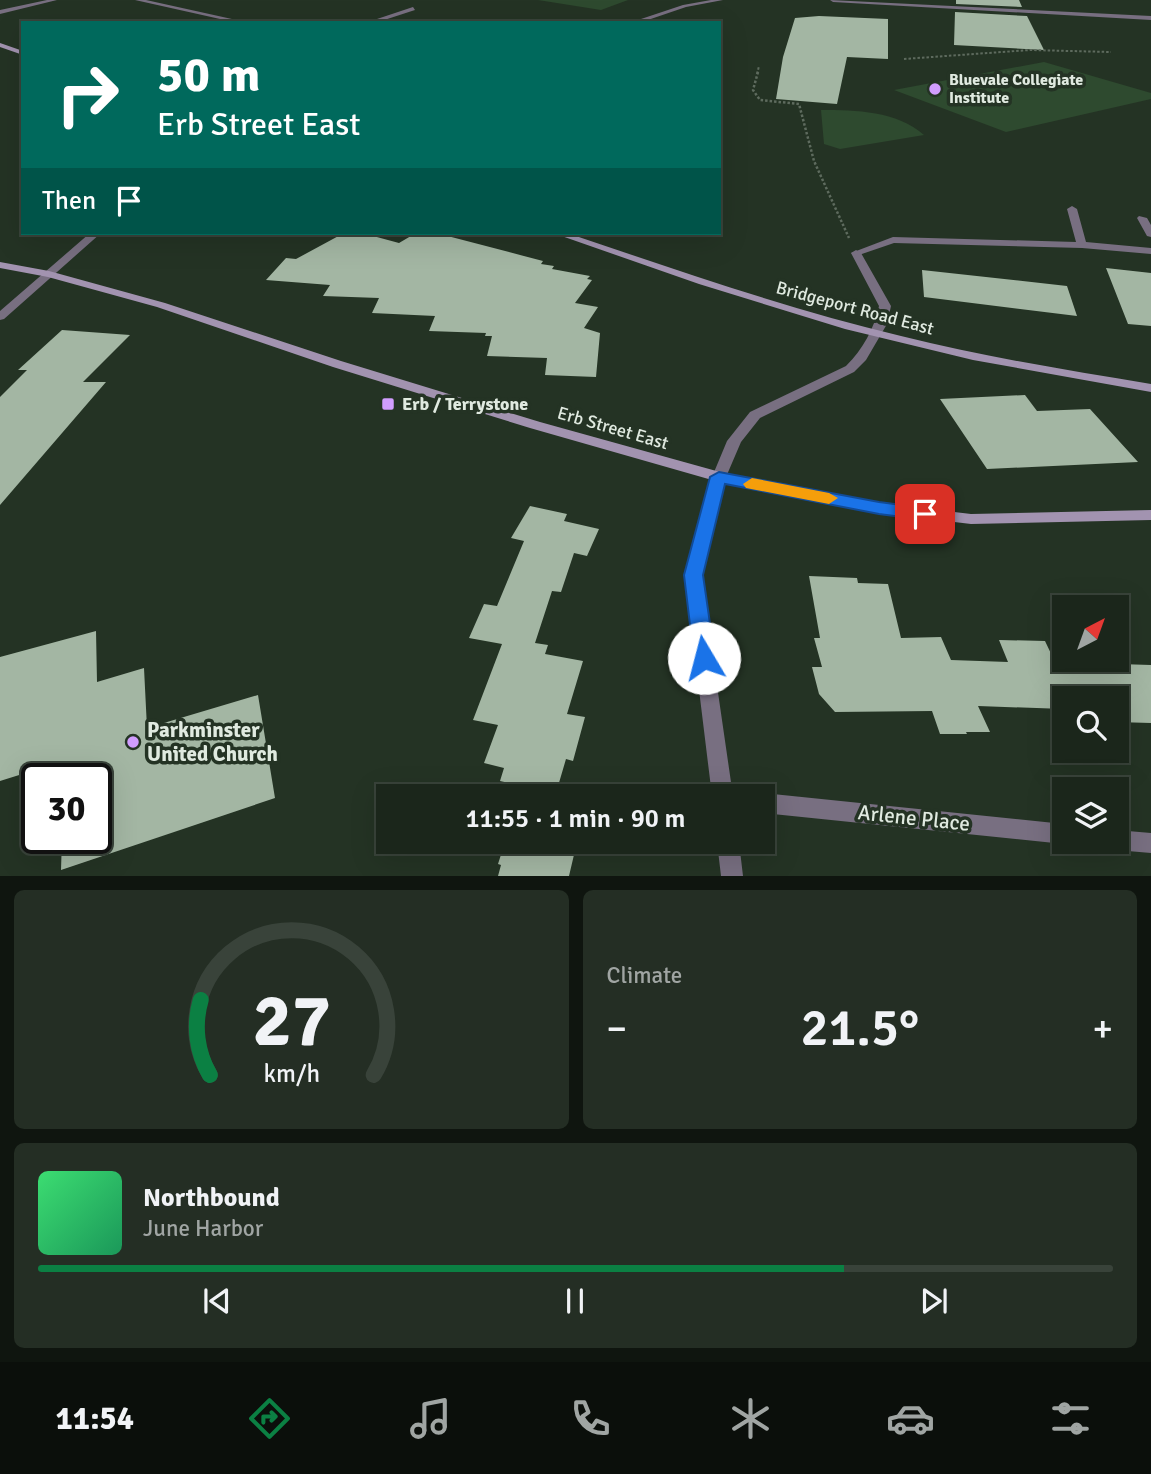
<!DOCTYPE html>
<meta charset="utf-8">
<style>
:root{--surface:#1b261b;--page:#242e24;--text:#f1f3f6;--muted:#a0a5a3;--line:#39433a;--accent:#0b8043}
body{margin:0;font-family:Signika,sans-serif;background:var(--page);color:var(--text);height:100vh;display:flex;flex-direction:column;font-size:26px;white-space:nowrap}
*{box-sizing:border-box;margin:0}
p{font-size:23px;color:var(--muted)}
.icon{flex:none;width:38px;height:38px;fill:none;stroke:currentColor;stroke-width:2;stroke-linecap:round;stroke-linejoin:round}
.map{position:relative;height:876px;overflow:hidden}
.panel{display:flex;flex-direction:column;gap:14px;padding:14px;background:#0f150f;flex:1}
.panel>*{flex:none}
.banner{position:absolute;left:21px;top:21px;width:700px;height:214px;border-radius:0px;box-shadow:0 7px 28px #0002,0 0 0 2px var(--line);background:#00695c;color:#fff;overflow:hidden}
.needle{width:46px;rotate:41deg}
.fabs{position:absolute;left:1052px;top:595px;display:grid;gap:14px}
.fabs a{display:grid;place-items:center;width:77px;height:77px;border-radius:0px;background:var(--surface);box-shadow:0 7px 28px #0002,0 0 0 2px var(--line);font-size:35px}
.speed{position:absolute;left:21px;top:763px;display:flex;gap:14px;font-size:35px;font-weight:700;text-align:center}
.speed>*{display:grid;place-content:center;width:91px;height:91px;border-radius:50%;background:var(--surface);box-shadow:0 7px 28px #0002,0 0 0 2px var(--line);line-height:1}
.speed .limit{border:4px solid #111;border-radius:10px;background:#fff;color:#111}
.pin{position:absolute;display:grid;place-items:center;width:60px;height:60px;color:#fff;margin:-30px;border-radius:14px;box-shadow:0 4px 10px #0006}
.me{position:absolute;width:77px;margin:-38px;rotate:352deg;stroke-linejoin:round;filter:drop-shadow(0 0 5px #0008)}
.turn{display:flex;align-items:center;gap:24px;height:147px;padding:0 21px;font-size:32px}
.turn .icon{width:91px;height:91px;stroke-width:2.5}
.turn b{display:block;font-size:49px;line-height:60px}
.then{display:flex;align-items:center;height:66px;padding:0 21px;background:#0003;gap:14px;font-size:26px}
.big{font-size:52px;font-weight:600;line-height:1.1}
.panel .tile{flex:1;display:flex;flex-direction:column;justify-content:center;gap:10px;min-width:0;padding:0 24px;border-radius:10px;background:var(--page)}
.panel .dial{align-items:center;gap:0}
.dial svg{height:182px;overflow:visible;fill:none;stroke:var(--line);stroke-width:7;stroke-linecap:round;text-anchor:middle}
.dial text{fill:var(--text);stroke:none}
.song{display:flex;align-items:center;gap:21px}
.cover{width:84px;height:84px;border-radius:10px;background:linear-gradient(135deg,hsl(140 70% 55%),hsl(150 70% 35%))}
.played{height:7px;border-radius:4px;background:linear-gradient(90deg,var(--accent) 75%,var(--line) 75%)}
.keys{display:flex;justify-content:space-around;direction:ltr}
.heat{display:flex;justify-content:space-between;align-items:center;font-size:38px;direction:ltr}
.panel .tiles{flex:1;display:grid;gap:14px;grid-template-columns:1fr 1fr}
.tile:last-child{grid-column:span 2}
.trip{position:absolute;left:376px;top:784px;width:399px;height:70px;border-radius:0px;background:var(--surface);box-shadow:0 7px 28px #0002,0 0 0 2px var(--line);font-weight:600;line-height:70px;text-align:center}
.tabs{display:flex;height:112px;justify-content:space-around;align-items:center;background:#0b0f0b;color:var(--muted)}
.tabs .icon{width:49px;height:49px}
.tabs .selected{color:var(--accent)}
.tabs b{font-size:32px;color:var(--text)}
.map>svg:first-child{display:block}
</style>
<div class="map">
<svg width="1151" height="876" viewBox="0 0 1151 876">
<rect width="100%" height="100%" fill="#243324"/>
<!-- green -->
<path fill="#2e4a2f" d="M 538,0 L 628,0 L 601,10 Z
M 1044,62 L 1151,93 L 1151,99 L 1006,132 L 894,90 Z
M 821,110 C 856,110 897,111 924,135 L 840,149 L 824,144 Z"/>
<!-- building -->
<path fill="#a3b6a3" d="M 956,0 L 1019,0 L 1022,7 L 956,4 Z
M 955,12 L 1027,16 L 1044,50 L 954,45 Z
M 819,16 L 888,19 L 888,59 L 847,57 L 837,104 L 776,99 L 783,57 L 795,18 Z
M 344,233 L 362,233 L 399,243 L 416,233 L 436,233 L 543,261 L 541,264 L 554,266 L 552,269 L 590,276 L 587,279 L 592,280 L 575,303 L 598,307 L 584,328 L 600,333 L 596,377 L 545,375 L 547,358 L 487,356 L 492,336 L 485,336 L 486,333 L 429,331 L 435,316 L 372,313 L 379,298 L 323,296 L 330,285 L 266,280 L 286,258 L 296,259 Z
M 1106,268 L 1151,273 L 1151,326 L 1128,324 Z
M 922,270 L 1067,286 L 1077,316 L 924,297 Z
M 62,330 L 130,335 L 83,382 L 106,382 L 0,505 L 0,397 L 27,370 L 18,370 Z
M 1025,395 L 1037,411 L 1090,409 L 1138,462 L 987,469 L 940,399 Z
M 530,506 L 567,514 L 564,521 L 599,529 L 587,556 L 574,553 L 561,592 L 552,591 L 535,643 L 548,645 L 545,654 L 583,661 L 567,714 L 585,717 L 573,761 L 566,759 L 556,793 L 500,781 L 504,768 L 484,763 L 498,725 L 473,720 L 502,644 L 469,638 L 484,604 L 497,606 L 524,541 L 511,538 Z
M 809,576 L 857,578 L 858,583 L 888,584 L 901,638 L 941,637 L 951,660 L 1008,662 L 999,640 L 1045,641 L 1055,662 L 1151,665 L 1151,723 L 1116,722 L 1116,698 L 1064,698 L 1064,709 L 978,706 L 990,732 L 966,732 L 967,734 L 940,734 L 932,711 L 835,712 L 819,694 L 812,667 L 822,667 L 814,638 L 820,638 Z
M 96,631 L 97,682 L 144,668 L 147,728 L 258,695 L 275,798 L 61,870 L 62,838 L 96,838 L 96,779 L 63,779 L 64,761 L 0,781 L 0,657 Z
M 505,842 L 577,842 L 569,876 L 498,876 L 501,865 L 498,864 Z"/>
<g fill="none" stroke-linecap="round" stroke-linejoin="round">
<!-- path-far1 -->
<path stroke="#5e6b5e" stroke-width="2" stroke-dasharray="2.5 2" stroke-linecap="butt" d="M 904,59 L 1030,50 L 1111,52
M 757,74 L 759,66"/>
<!-- path -->
<path stroke="#5e6b5e" stroke-width="2.5" stroke-dasharray="2.5 2" stroke-linecap="butt" d="M 758,72 L 753,90 L 760,100 L 799,104 L 814,161 L 849,238"/>
<!-- service -->
<path fill="#786f81" fill-rule="evenodd" d="M 413,7 L 415,10 L 375,23 L 365,23 Z
M 1072,206 L 1077,209 L 1086,242 L 1151,248 L 1151,254 L 1082,248 L 894,243 L 856,256 L 851,253 L 893,237 L 1076,242 L 1067,209 Z
M 1139,216 L 1147,218 L 1151,225 L 1151,237 L 1147,236 L 1137,218 Z"/>
<!-- minor -->
<path fill="#786f81" fill-rule="evenodd" d="M 47,0 L 57,0 L 0,14 L 0,10 Z
M 135,0 L 146,0 L 250,23 L 238,23 Z
M 711,0 L 723,0 L 686,7 L 639,23 L 629,23 L 683,5 Z
M 830,0 L 1151,16 L 1151,20 L 833,2 Z
M 90,233 L 101,233 L 4,319 L 0,320 L 0,311 Z
M 856,250 L 861,253 L 891,306 L 887,324 L 866,360 L 854,372 L 760,418 L 741,442 L 726,477 L 701,575 L 733,796 L 712,796 L 685,575 L 712,477 L 727,441 L 750,412 L 846,366 C 863,349 874,329 879,306 L 851,253 Z
M 763,793 L 1064,824 L 1064,842 L 1071,842 L 1064,844 L 763,813 L 763,796 L 755,796 Z
M 1116,830 L 1151,833 L 1151,853 L 1116,850 L 1108,847 L 1106,842 L 1116,842 Z
M 717,842 L 739,842 L 743,876 L 721,876 Z"/>
<!-- secondary -->
<path fill="#a293b0" fill-rule="evenodd" d="M 0,43 L 23,51 L 23,55 L 0,47 Z
M 553,233 L 567,233 C 677,270 788,309 901,336 C 984,357 1067,370 1151,384 L 1151,392 L 973,360 L 845,329 L 699,284 Z
M 0,262 L 49,271 L 165,303 L 341,361 L 540,422 L 720,472 L 879,503 L 971,514 L 1151,510 L 1151,520 L 971,524 L 879,513 L 719,482 L 530,428 L 333,367 L 157,307 L 48,277 L 0,268 Z"/>
</g>
<!-- route -->
<path fill="#1a73e8" stroke="#114b97" stroke-width="2" d="M 719,472 L 879,502 L 925,508 L 934,514 L 925,520 L 879,514 L 725,484 L 703,575 L 715,658 L 712,663 L 704,666 L 697,663 L 694,658 L 684,575 L 710,477 Z"/>
<!-- slow -->
<path fill="#f59e0b" d="M 752,478 L 829,493 L 838,498 L 829,504 L 746,488 L 743,484 Z"/>
<!-- markers -->
<g fill="#d19dfe" stroke="#243324" stroke-width="2.5">
<circle cx="935" cy="89" r="7"/>
<rect x="381" y="397" width="14" height="14" rx="3.5"/>
<circle cx="133" cy="742" r="7"/>
</g>
<g text-anchor="middle" dominant-baseline="central" stroke-width="7" stroke-linejoin="round" paint-order="stroke">
<!-- far-poi labels -->
<g font-size="16" font-weight="bold" fill="#e0eae0" stroke="#243324" text-anchor="start">
<text x="949" y="80">Bluevale Collegiate<tspan x="949" dy="18">Institute</tspan></text>
</g>
<!-- street labels -->
<g font-size="18" fill="#e0eae0" stroke="#243324">
<text transform="translate(855 308) rotate(15)">Bridgeport Road East</text>
<text transform="translate(613 428) rotate(16)">Erb Street East</text>
</g>
<!-- poi labels -->
<g font-size="18" font-weight="bold" fill="#e0eae0" stroke="#243324" text-anchor="start">
<text x="402" y="404">Erb / Terrystone</text>
</g>
<!-- near-poi labels -->
<g font-size="21" font-weight="bold" fill="#e0eae0" stroke="#243324" text-anchor="start">
<text x="147" y="730">Parkminster<tspan x="147" dy="24">United Church</tspan></text>
</g>
<!-- near-street labels -->
<g font-size="21" fill="#e0eae0" stroke="#243324">
<text transform="translate(914 818) rotate(6)">Arlene Place</text>
</g>
</g>
</svg>
<div class="fabs">
<a><svg class="needle" viewBox="-14 -14 28 28"><path d="M0-13l5 13h-10z" fill="#e53935"/><path d="M0 13l5-13h-10z" fill="#a0a5a3"/></svg></a>
<a><svg class="icon" aria-label="search" viewBox="0 0 24 24"><circle cx="10" cy="10" r="6"/><path d="M15 15l6 6"/></svg></a>
<a><svg class="icon" aria-label="layers" viewBox="0 0 24 24"><path d="M12 4l9 5-9 5-9-5zM3 14l9 5 9-5"/></svg></a>
</div>
<div class="speed"><div class="limit">30</div></div>
<div class="pin" style="left:925px;top:514px;background:#d93025"><svg class="icon" aria-label="arrive" viewBox="0 0 24 24"><path d="M6 21V4h12l-3 4 3 4H6"/></svg></div>
<svg class="me" style="left:704px;top:658px" viewBox="-20 -20 40 40"><circle r="19" fill="#fff"/><path d="M0-13L10 11 0 6-10 11z" fill="#1a73e8"/></svg>
<div class="trip">11:55 · 1 min · 90 m</div>
<div class="banner">
<div class="turn"><svg class="icon" aria-label="right" viewBox="0 0 24 24"><path d="M7 20v-9h11M14 6l5 5-5 5"/></svg><div><b>50 m</b>Erb Street East</div></div>
<div class="then">Then<svg class="icon" aria-label="arrive" viewBox="0 0 24 24"><path d="M6 21V4h12l-3 4 3 4H6"/></svg></div>
</div>
</div>
<section class="panel">
<div class="tiles">
<div class="tile dial"><svg viewBox="0 0 100 80">
<path d="M14 69A42 42 0 1 1 86 69"/>
<path d="M14 69A42 42 0 0 1 10 36" stroke="#0b8043"/>
<text x="50" y="56" font-size="32" font-weight="700">27</text>
<text x="50" y="72" font-size="11">km/h</text>
</svg></div>
<div class="tile"><p>Climate</p>
<div class="heat"><a>−</a><b class="big">21.5°</b><a>+</a></div>
</div>
<div class="tile">
<div class="song"><i class="cover"></i><div><b>Northbound</b><p>June Harbor</p></div></div>
<div class="played"></div>
<div class="keys"><svg class="icon" aria-label="previous" viewBox="0 0 24 24"><path d="M18 5L8 12l10 7zM5 5v14"/></svg><svg class="icon" aria-label="pause" viewBox="0 0 24 24"><path d="M8 5v14M16 5v14"/></svg><svg class="icon" aria-label="next" viewBox="0 0 24 24"><path d="M6 5l10 7-10 7zM19 5v14"/></svg></div>
</div>
</div>
</section>
<nav class="tabs">
<b>11:54</b>
<svg class="icon selected" aria-label="directions" viewBox="0 0 24 24"><path d="M12 3l9 9-9 9-9-9zM9 14v-3h6M13 9l2 2-2 2"/></svg>
<svg class="icon" aria-label="music" viewBox="0 0 24 24"><path d="M9 18V5l10-2v13"/><circle cx="6" cy="18" r="3"/><circle cx="16" cy="16" r="3"/></svg>
<svg class="icon" aria-label="phone" viewBox="0 0 24 24"><path d="M5 4h4l2 5-3 2q2 4 5 5l2-3 5 2v4C11 20 4 13 5 4z"/></svg>
<svg class="icon" aria-label="climate" viewBox="0 0 24 24"><path d="M12 3v18M4 7l16 10M4 17L20 7"/></svg>
<svg class="icon" aria-label="car" viewBox="0 0 24 24"><path d="M5 17H2v-5l4-1 3-4h7l3 4 3 1v5h-3M9 17h6M6 11h13"/><circle cx="7" cy="17" r="2"/><circle cx="17" cy="17" r="2"/></svg>
<svg class="icon" aria-label="filters" viewBox="0 0 24 24"><path d="M4 7h16M4 17h16"/><circle cx="9" cy="7" r="2"/><circle cx="15" cy="17" r="2"/></svg>
</nav>
